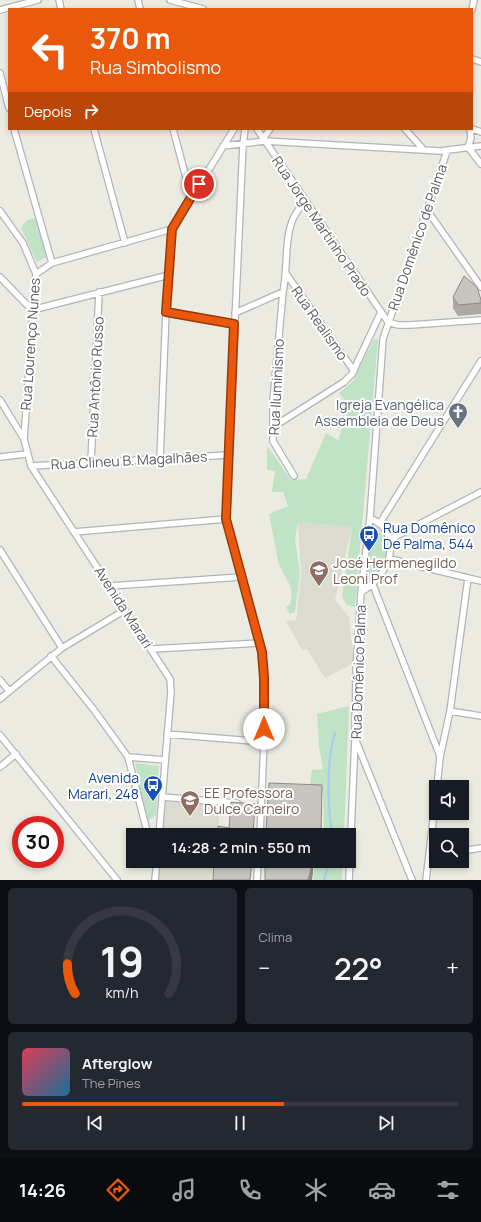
<!DOCTYPE html>
<html lang="pt">
<meta charset="utf-8">
<style>
:root{--surface:#171b24;--page:#242831;--text:#f1f3f6;--muted:#9ea1a6;--line:#363941;--accent:#ea580c}
body{margin:0;font-family:Manrope,sans-serif;background:var(--page);color:var(--text);height:100vh;display:flex;flex-direction:column;font-size:15px;white-space:nowrap}
*{box-sizing:border-box;margin:0}
p{font-size:13px;color:var(--muted)}
.icon{flex:none;width:22px;height:22px;fill:none;stroke:currentColor;stroke-width:2;stroke-linecap:round;stroke-linejoin:round}
.map{position:relative;height:880px;overflow:hidden}
.details{display:flex;flex-direction:column;gap:8px;padding:8px;background:#0d0f14;flex:1}
.details>*{flex:none}
.hud{position:absolute;left:8px;top:8px;width:465px;height:122px;border-radius:0px;box-shadow:0 2px 6px #0003;background:#ea580c;color:#fff;overflow:hidden}
.buttons{position:absolute;left:429px;top:780px;display:grid;gap:8px}
.buttons a{display:grid;place-items:center;width:40px;height:40px;border-radius:0px;background:var(--surface);box-shadow:0 2px 6px #0003;font-size:20px}
.speed{position:absolute;left:12px;top:816px;display:flex;gap:8px;font-size:20px;font-weight:700;text-align:center}
.speed>*{display:grid;place-content:center;width:52px;height:52px;border-radius:50%;background:var(--surface);box-shadow:0 2px 6px #0003;line-height:1}
.speed .limit{border:6px solid #d22;background:#fff;color:#111}
.pin{position:absolute;display:grid;place-items:center;width:34px;height:34px;color:#fff;margin:-17px;border:2px solid #fff;border-radius:50%;box-shadow:0 1px 4px #0007}
.me{position:absolute;width:44px;margin:-22px;rotate:0deg;stroke-linejoin:round;filter:drop-shadow(0 0 3px #0008)}
.turn{display:flex;align-items:center;gap:14px;height:84px;padding:0 16px;font-size:18px}
.turn .icon{width:52px;height:52px;stroke-width:2.5}
.turn b{display:block;font-size:28px;line-height:34px}
.then{display:flex;align-items:center;height:38px;padding:0 16px;background:#0003;gap:8px;font-size:15px}
.big{font-size:30px;font-weight:600;line-height:1.1}
.details .tile{flex:1;display:flex;flex-direction:column;justify-content:center;gap:6px;min-width:0;padding:0 14px;border-radius:6px;background:var(--page)}
.details .dial{align-items:center;gap:0}
.dial svg{height:104px;overflow:visible;fill:none;stroke:var(--line);stroke-width:7;stroke-linecap:round;text-anchor:middle}
.dial text{fill:var(--text);stroke:none}
.song{display:flex;align-items:center;gap:12px}
.cover{width:48px;height:48px;border-radius:6px;background:linear-gradient(135deg,hsl(350 70% 55%),hsl(200 70% 35%))}
.played{height:4px;border-radius:2px;background:linear-gradient(90deg,var(--accent) 60%,var(--line) 60%)}
.keys{display:flex;justify-content:space-around;direction:ltr}
.heat{display:flex;justify-content:space-between;align-items:center;font-size:22px;direction:ltr}
.details .tiles{flex:1;display:grid;gap:8px;grid-template-columns:1fr 1fr}
.tile:last-child{grid-column:span 2}
.trip{position:absolute;left:126px;top:828px;width:230px;height:40px;border-radius:0px;background:var(--surface);box-shadow:0 2px 6px #0003;font-weight:600;line-height:40px;text-align:center}
.tabs{display:flex;height:64px;justify-content:space-around;align-items:center;background:#090b0e;color:var(--muted)}
.tabs .icon{width:28px;height:28px}
.tabs .active{color:var(--accent)}
.tabs b{font-size:18px;color:var(--text)}
.map>svg:first-child{display:block}
</style>
<div class="map">
<svg width="481" height="880" viewBox="0 0 481 880">
<rect width="100%" height="100%" fill="#ecebe2"/>
<!-- education -->
<path fill="#dcdbd0" d="M 298,522 L 352,527 L 335,600 L 349,617 L 354,663 L 325,678 L 307,649 L 302,650 L 286,621 L 296,620 L 301,574 Z
M 162,802 L 221,802 L 217,835 L 159,835 Z
M 157,861 L 214,861 L 212,880 L 156,880 Z"/>
<!-- green -->
<path fill="#c0e2c5" d="M 41,217 L 52,254 L 37,262 L 21,228 L 27,220 Z
M 374,339 L 378,340 L 355,607 L 347,605 L 342,597 L 352,527 L 298,522 L 295,539 L 300,574 L 295,612 L 289,614 L 286,606 L 290,605 C 296,583 283,579 278,561 C 275,545 272,529 269,514 L 288,506 L 283,492 L 272,492 L 275,471 L 267,470 L 267,446 L 291,480 L 306,479 L 326,433 L 338,440 L 350,406 L 339,393 L 353,381 Z
M 373,527 C 399,542 387,570 366,584 Z
M 349,706 L 344,835 L 324,835 L 323,793 L 309,792 L 312,770 L 323,769 L 319,747 L 317,714 Z
M 135,763 L 159,766 L 156,815 L 147,822 Z
M 315,861 L 342,861 L 342,880 L 313,880 Z"/>
<g fill="none" stroke-linecap="round" stroke-linejoin="round">
<!-- stream -->
<path stroke="#a6c8f8" stroke-width="2" d="M 332,835 C 328,804 326,762 335,733
M 324,880 L 329,861"/>
<!-- street casing -->
<g stroke="#b3b4b8" stroke-width="8">
<path id="street" d="M 59,0 L 61,9
M 138,0 L 140,9
M 170,0 L 203,9
M 0,10 L 38,0
M 472,10 L 474,0
M 472,59 L 481,62
M 0,73 L 9,108
M 14,129 L 52,263
M 94,129 L 125,243
M 173,129 L 191,196
M 245,129 L 243,145 L 226,519 L 260,643 L 263,664 L 264,742 L 260,835
M 257,129 L 388,322
M 405,129 L 423,149
M 472,129 L 481,132
M 263,139 L 270,129
M 223,146 L 265,141 L 440,151 L 481,146
M 468,147 L 481,164
M 468,147 L 471,138 L 470,129
M 427,210 L 481,287
M 0,211 L 23,243 L 36,274 L 24,438
M 36,274 L 52,263 L 172,229
M 287,275 L 354,371
M 0,277 L 32,310 L 169,275
M 283,292 L 273,401 L 273,441 L 294,476
M 166,311 L 234,324
M 235,313 L 283,292 C 288,269 284,240 293,219 C 296,212 301,206 305,201
M 388,322 L 398,325 L 410,325 L 481,320
M 0,400 L 24,439 L 31,466 L 170,679 L 171,692 L 159,835
M 273,427 L 344,382 L 352,374 L 381,312
M 0,457 L 26,454
M 160,458 L 166,311 L 172,229 L 234,129
M 91,461 L 99,292
M 31,466 L 228,455
M 380,523 L 481,361
M 74,532 L 226,519
M 389,540 L 481,492
M 0,550 L 62,648
M 390,559 L 481,581
M 373,585 L 440,756
M 110,586 L 241,577
M 361,592 C 389,577 406,534 370,518
M 151,649 L 260,643
M 51,656 L 94,710 L 128,757 L 148,835
M 0,680 L 9,691
M 0,699 L 62,648 L 125,610
M 450,711 L 481,716
M 167,734 L 264,742
M 0,735 L 117,880
M 356,741 L 412,880
M 128,757 L 165,760
M 0,767 L 16,754
M 437,787 L 440,757 L 450,711 L 468,578
M 162,797 L 237,803
M 462,851 L 481,848
M 155,880 L 157,861
M 257,880 L 258,861
M 349,880 L 355,739 L 356,670 L 361,592 L 370,518 L 383,339 L 447,151
M 426,880 L 436,796"/>
</g>
<!-- street -->
<use href="#street" stroke="#fff" stroke-width="5.5"/>
</g>
<!-- wall -->
<path fill="#aca9a5" d="M 453,297 L 481,300 L 481,314 L 458,316 L 453,308 Z
M 322,785 L 321,835 L 266,835 L 266,830 Z"/>
<!-- shaded-wall -->
<path fill="#8c8a86" d="M 313,861 L 313,873 L 312,880 L 308,880 Z"/>
<!-- building -->
<path fill="#c8c5c0" stroke="#8c8a86" d="M 464,276 L 477,287 L 481,300 L 481,303 L 458,305 L 453,297 Z
M 269,783 L 322,785 L 321,834 L 266,830 Z
M 231,802 L 255,804 L 253,835 L 217,835 L 218,826 L 229,828 Z
M 214,861 L 252,861 L 250,880 L 213,880 Z
M 265,861 L 313,861 L 308,880 L 265,880 Z"/>
<g fill="none" stroke-linecap="round" stroke-linejoin="round">
<!-- route casing -->
<g stroke="#983908" stroke-width="10">
<path id="route" d="M 199,184 L 172,229 L 166,312 L 234,324 L 226,519 L 262,652 L 264,678 L 264,729"/>
</g>
<!-- route -->
<use href="#route" stroke="#ea580c" stroke-width="7"/>
</g>
<!-- icons -->
<defs>
<g id="church-pin" transform="scale(1)"><path d="M0 17L-7.5 6A9.5 9.5 0 1 1 7.5 6Z" fill="#6b7280" stroke="#fff"/><path d="M-1.2-6h2.4v3.5h3.3v2.4h-3.3V6h-2.4V-.1h-3.3v-2.4h3.3Z" fill="#fff"/></g>
<g id="bus-pin" transform="scale(1)"><path d="M0 17L-7.5 6A9.5 9.5 0 1 1 7.5 6Z" fill="#1a4fb4" stroke="#fff"/><path d="M-5-6H5V4H4V6H2V4H-2V6H-4V4H-5ZM-3.5-4V0h7V-4ZM-3.5 1.2v1.5H-2V1.2ZM2 1.2v1.5H3.5V1.2Z" fill="#fff"/></g>
<g id="school-pin" transform="scale(1)"><path d="M0 17L-7.5 6A9.5 9.5 0 1 1 7.5 6Z" fill="#8d6e63" stroke="#fff"/><path d="M0-5L7-2L0 1L-7-2ZM-4 1L0 2.5L4 1V4Q0 6-4 4Z" fill="#fff"/></g>
</defs>
<g fill-rule="evenodd">
<use href="#church-pin" x="458" y="412"/>
<use href="#bus-pin" x="369" y="535"/>
<use href="#school-pin" x="319" y="570"/>
<use href="#bus-pin" x="153" y="785"/>
<use href="#school-pin" x="190" y="800"/>
</g>
<g text-anchor="middle" dominant-baseline="central" stroke-width="4" stroke-linejoin="round" paint-order="stroke">
<!-- street labels -->
<g font-size="14" fill="#5a5d62" stroke="#fff">
<text transform="translate(322 226) rotate(56)">Rua Jorge Martinho Prado</text>
<text transform="translate(417 237) rotate(-71)">Rua Domênico de Palma</text>
<text transform="translate(320 323) rotate(55)">Rua Realismo</text>
<text transform="translate(30 344) rotate(-86)">Rua Lourenço Nunes</text>
<text transform="translate(95 377) rotate(-87)">Rua Antônio Russo</text>
<text transform="translate(276 387) rotate(-87)">Rua Iluminismo</text>
<text transform="translate(129 460) rotate(-3)">Rua Clineu B. Magalhães</text>
<text transform="translate(124 607) rotate(57)">Avenida Marari</text>
<text transform="translate(358 672) rotate(-88)">Rua Domênico Palma</text>
</g>
<!-- worship labels -->
<g font-size="14" fill="#5b616d" stroke="#fff" text-anchor="end">
<text x="444" y="404">Igreja Evangélica<tspan x="444" dy="16">Assembleia de Deus</tspan></text>
</g>
<!-- transit labels -->
<g font-size="14" fill="#164399" stroke="#fff" text-anchor="start">
<text x="383" y="527">Rua Domênico<tspan x="383" dy="16">De Palma, 544</tspan></text>
<text x="139" y="777" text-anchor="end">Avenida<tspan x="139" dy="16">Marari, 248</tspan></text>
</g>
<!-- education labels -->
<g font-size="14" fill="#785e54" stroke="#fff" text-anchor="start">
<text x="333" y="562">José Hermenegildo<tspan x="333" dy="16">Leoni Prof</tspan></text>
<text x="204" y="792">EE Professora<tspan x="204" dy="16">Dulce Carneiro</tspan></text>
</g>
</g>
</svg>
<div class="buttons">
<a><svg class="icon" aria-label="sound" viewBox="0 0 24 24"><path d="M4 9h4l5-4v14l-5-4H4zM17 9q2 3 0 6"/></svg></a>
<a><svg class="icon" aria-label="search" viewBox="0 0 24 24"><circle cx="10" cy="10" r="6"/><path d="M15 15l6 6"/></svg></a>
</div>
<div class="speed"><div class="limit">30</div></div>
<div class="pin" style="left:199px;top:184px;background:#d93025"><svg class="icon" aria-label="arrive" viewBox="0 0 24 24"><path d="M6 21V4h12l-3 4 3 4H6"/></svg></div>
<svg class="me" style="left:264px;top:729px" viewBox="-20 -20 40 40"><circle r="19" fill="#fff"/><path d="M0-13L10 11 0 6-10 11z" fill="#ea580c"/></svg>
<div class="trip">14:28 · 2 min · 550 m</div>
<div class="hud">
<div class="turn"><svg class="icon" aria-label="left" viewBox="0 0 24 24"><path d="M17 20v-9H6M10 6l-5 5 5 5"/></svg><div><b>370 m</b>Rua Simbolismo</div></div>
<div class="then">Depois<svg class="icon" aria-label="right" viewBox="0 0 24 24"><path d="M7 20v-9h11M14 6l5 5-5 5"/></svg></div>
</div>
</div>
<section class="details">
<div class="tiles">
<div class="tile dial"><svg viewBox="0 0 100 80">
<path d="M14 69A42 42 0 1 1 86 69"/>
<path d="M14 69A42 42 0 0 1 8 46" stroke="#ea580c"/>
<text x="50" y="56" font-size="32" font-weight="700">19</text>
<text x="50" y="72" font-size="11">km/h</text>
</svg></div>
<div class="tile"><p>Clima</p>
<div class="heat"><a>−</a><b class="big">22°</b><a>+</a></div>
</div>
<div class="tile">
<div class="song"><i class="cover"></i><div><b>Afterglow</b><p>The Pines</p></div></div>
<div class="played"></div>
<div class="keys"><svg class="icon" aria-label="previous" viewBox="0 0 24 24"><path d="M18 5L8 12l10 7zM5 5v14"/></svg><svg class="icon" aria-label="pause" viewBox="0 0 24 24"><path d="M8 5v14M16 5v14"/></svg><svg class="icon" aria-label="next" viewBox="0 0 24 24"><path d="M6 5l10 7-10 7zM19 5v14"/></svg></div>
</div>
</div>
</section>
<nav class="tabs">
<b>14:26</b>
<svg class="icon active" aria-label="directions" viewBox="0 0 24 24"><path d="M12 3l9 9-9 9-9-9zM9 14v-3h6M13 9l2 2-2 2"/></svg>
<svg class="icon" aria-label="music" viewBox="0 0 24 24"><path d="M9 18V5l10-2v13"/><circle cx="6" cy="18" r="3"/><circle cx="16" cy="16" r="3"/></svg>
<svg class="icon" aria-label="phone" viewBox="0 0 24 24"><path d="M5 4h4l2 5-3 2q2 4 5 5l2-3 5 2v4C11 20 4 13 5 4z"/></svg>
<svg class="icon" aria-label="climate" viewBox="0 0 24 24"><path d="M12 3v18M4 7l16 10M4 17L20 7"/></svg>
<svg class="icon" aria-label="car" viewBox="0 0 24 24"><path d="M5 17H2v-5l4-1 3-4h7l3 4 3 1v5h-3M9 17h6M6 11h13"/><circle cx="7" cy="17" r="2"/><circle cx="17" cy="17" r="2"/></svg>
<svg class="icon" aria-label="filters" viewBox="0 0 24 24"><path d="M4 7h16M4 17h16"/><circle cx="9" cy="7" r="2"/><circle cx="15" cy="17" r="2"/></svg>
</nav>
